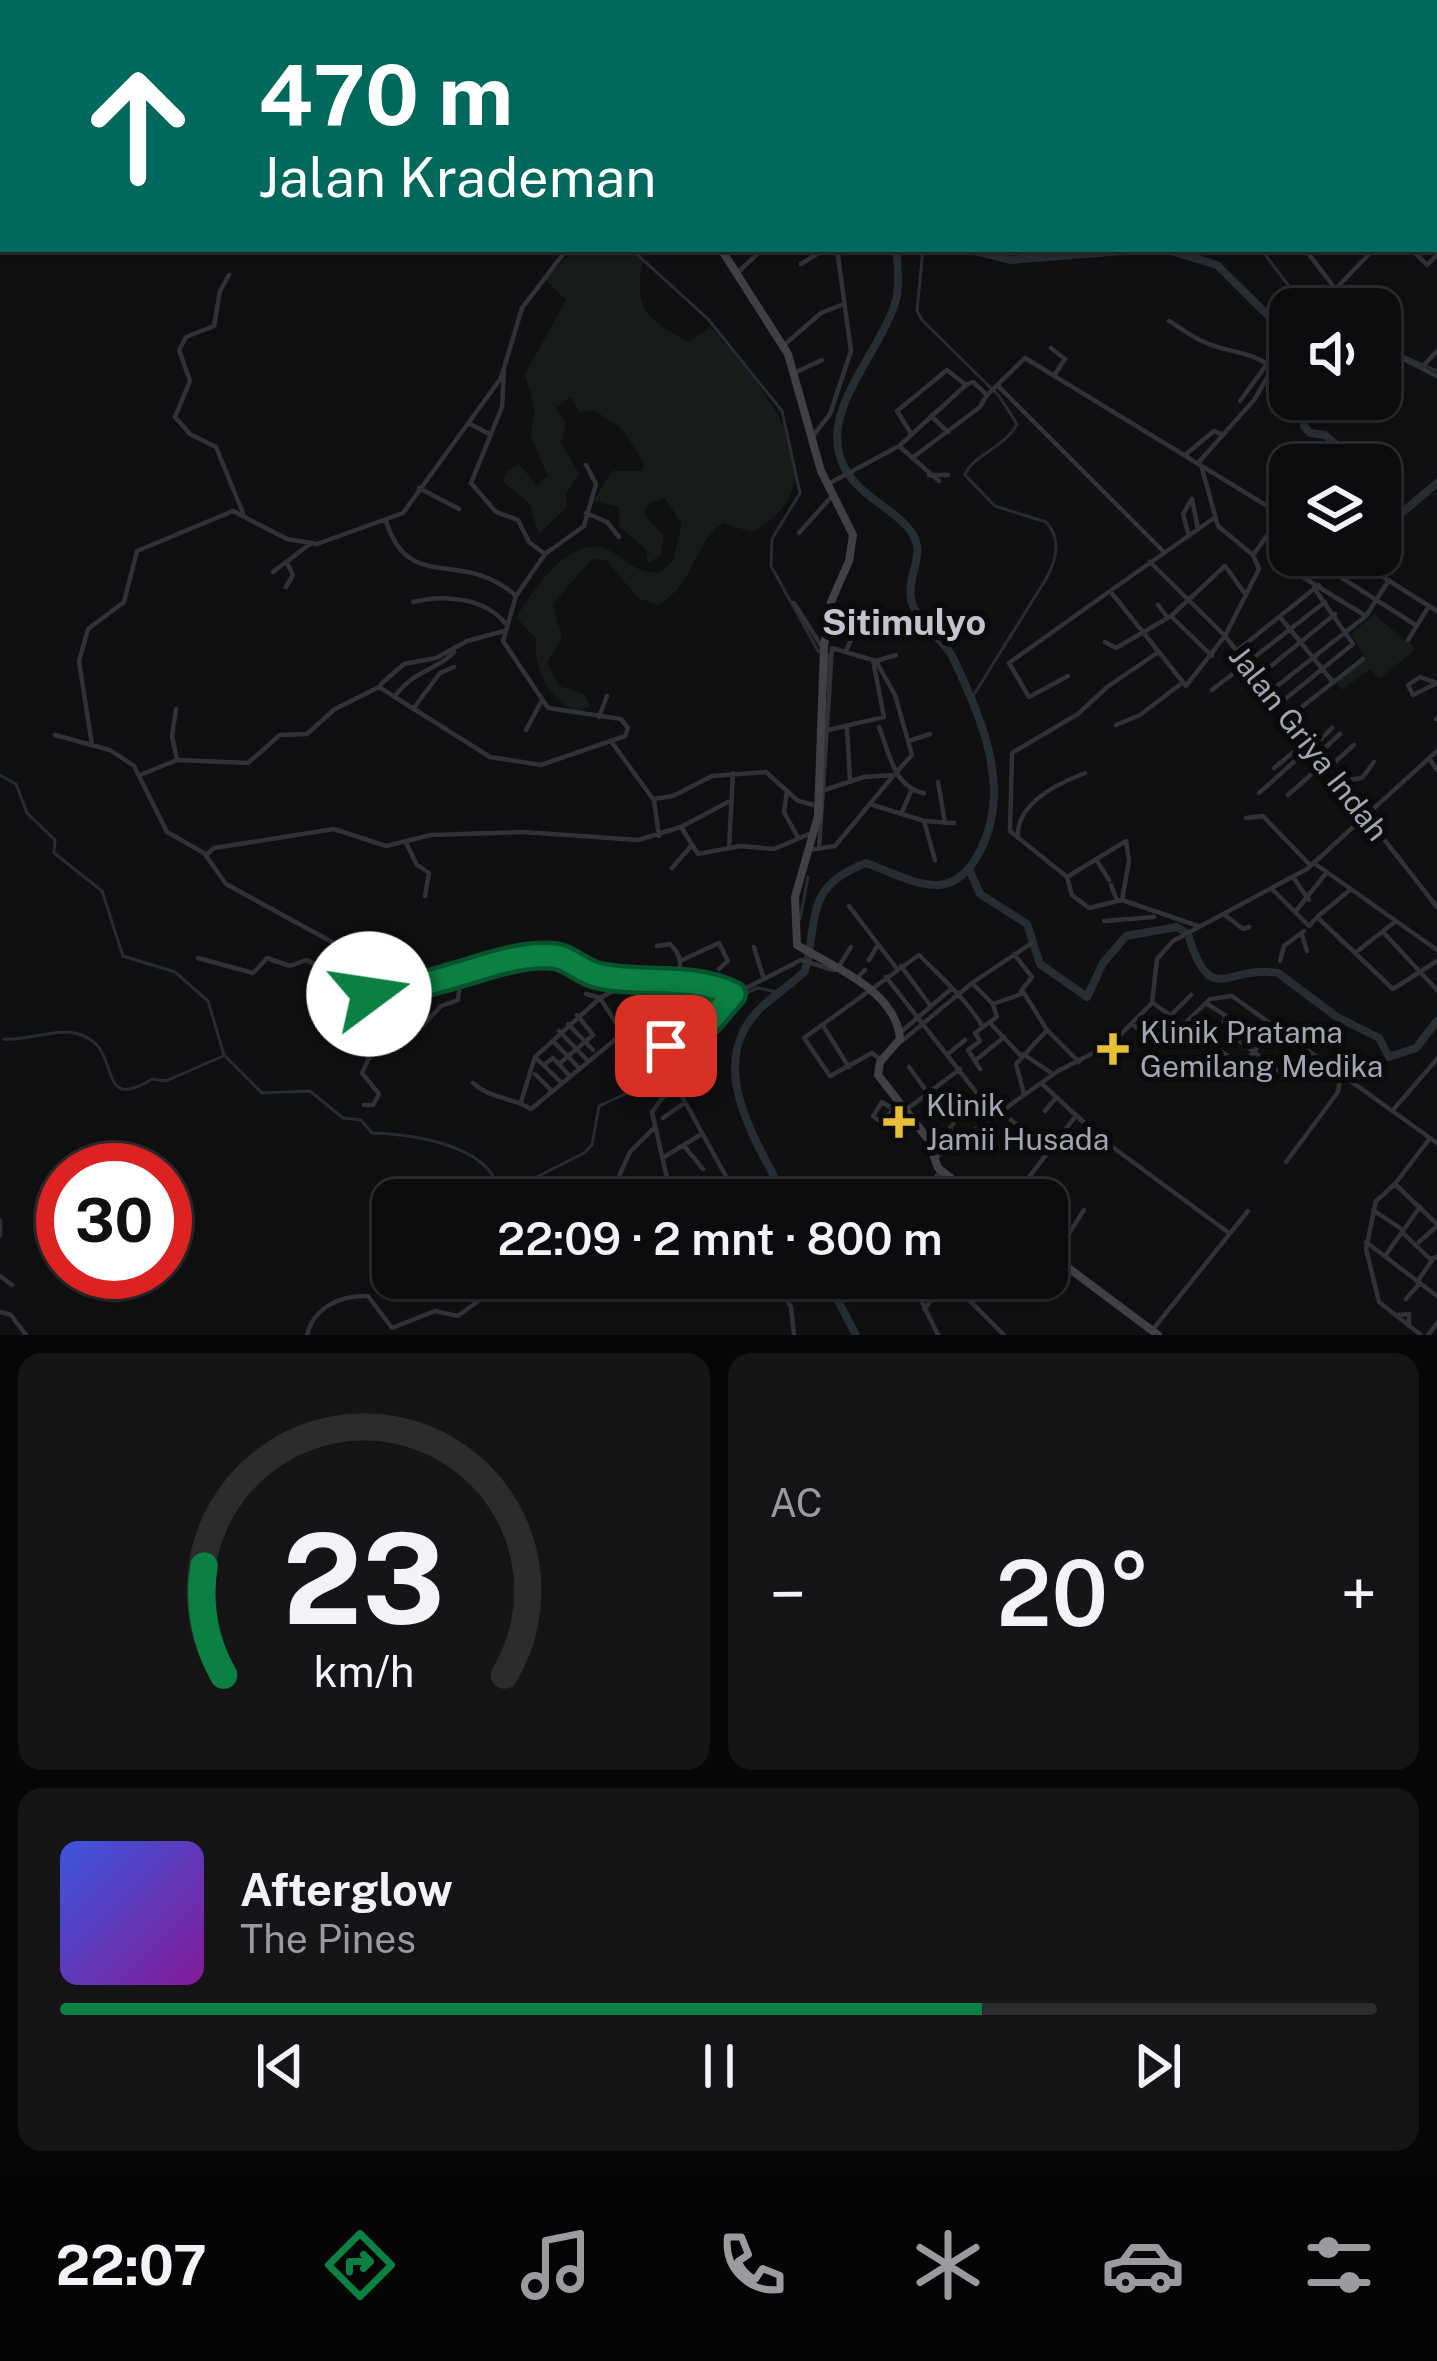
<!DOCTYPE html>
<html lang="id">
<meta charset="utf-8">
<style>
:root{--surface:#0c0c0e;--page:#151517;--text:#f1f3f6;--muted:#9a9b9e;--line:#2c2c2e;--accent:#0b8043}
body{margin:0;font-family:"Public Sans",sans-serif;background:var(--page);color:var(--text);height:100vh;display:flex;flex-direction:column;font-size:45px;white-space:nowrap}
*{box-sizing:border-box;margin:0}
p{font-size:39px;color:var(--muted)}
.icon{flex:none;width:66px;height:66px;fill:none;stroke:currentColor;stroke-width:2;stroke-linecap:round;stroke-linejoin:round}
.map{position:relative;height:1335px;overflow:hidden}
.side{display:flex;flex-direction:column;gap:18px;padding:18px;background:#070708;flex:1}
.side>*{flex:none}
.top-card{position:absolute;left:0px;top:0px;width:1437px;height:252px;box-shadow:0 3px 9px #0004,0 0 0 3px var(--line);background:#00695c;color:#fff;overflow:hidden}
.fabs{position:absolute;left:1269px;top:288px;display:grid;gap:24px}
.fabs a{display:grid;place-items:center;width:132px;height:132px;border-radius:24px;background:var(--surface);box-shadow:0 3px 9px #0004,0 0 0 3px var(--line);font-size:60px}
.speed{position:absolute;left:36px;top:1143px;display:flex;gap:24px;font-size:60px;font-weight:700;text-align:center}
.speed>*{display:grid;place-content:center;width:156px;height:156px;border-radius:50%;background:var(--surface);box-shadow:0 3px 9px #0004,0 0 0 3px var(--line);line-height:1}
.speed .limit{border:18px solid #d22;background:#fff;color:#111}
.pin{position:absolute;display:grid;place-items:center;width:102px;height:102px;color:#fff;margin:-51px;border-radius:24px;box-shadow:0 6px 18px #0006}
.me{position:absolute;width:132px;margin:-66px;rotate:76deg;stroke-linejoin:round;filter:drop-shadow(0 0 9px #0008)}
.turn{display:flex;align-items:center;gap:42px;height:252px;padding:0 60px;font-size:54px}
.turn .icon{width:156px;height:156px;stroke-width:2.5}
.turn b{display:block;font-size:84px;line-height:102px}
.big{font-size:90px;font-weight:600;line-height:1.1}
.side .tile{flex:1;display:flex;flex-direction:column;justify-content:center;gap:18px;min-width:0;padding:0 42px;border-radius:24px;background:var(--page)}
.side .dial{align-items:center;gap:0}
.dial svg{height:312px;overflow:visible;fill:none;stroke:var(--line);stroke-width:7;stroke-linecap:round;text-anchor:middle}
.dial text{fill:var(--text);stroke:none}
.song{display:flex;align-items:center;gap:36px}
.cover{width:144px;height:144px;border-radius:18px;background:linear-gradient(135deg,hsl(230 70% 55%),hsl(290 70% 35%))}
.played{height:12px;border-radius:6px;background:linear-gradient(90deg,var(--accent) 70%,var(--line) 70%)}
.keys{display:flex;justify-content:space-around;direction:ltr}
.heat{display:flex;justify-content:space-between;align-items:center;font-size:66px;direction:ltr}
.side .tiles{flex:1;display:grid;gap:18px;grid-template-columns:1fr 1fr}
.tile:last-child{grid-column:span 2}
.trip{position:absolute;left:372px;top:1179px;width:696px;height:120px;border-radius:24px;background:var(--surface);box-shadow:0 3px 9px #0004,0 0 0 3px var(--line);font-weight:600;line-height:120px;text-align:center}
.menu{display:flex;height:192px;justify-content:space-around;align-items:center;background:#050506;color:var(--muted)}
.menu .icon{width:84px;height:84px}
.menu .active{color:var(--accent)}
.menu b{font-size:54px;color:var(--text)}
.map>svg:first-child{display:block}
</style>
<div class="map">
<svg width="1437" height="1335" viewBox="0 0 1437 1335">
<rect width="100%" height="100%" fill="#101012"/>
<!-- green -->
<path fill="#171c18" d="M 575,249 L 628,249 L 643,261 C 632,308 648,321 689,342 L 710,327 C 757,380 850,481 752,532 L 723,523 C 692,545 696,583 658,605 L 638,598 L 606,560 L 592,559 L 553,604 L 562,638 L 547,663 L 559,686 L 584,694 L 590,706 L 577,712 C 550,700 532,668 536,639 L 516,617 C 537,587 574,524 617,555 C 632,565 640,574 660,572 L 673,561 L 682,524 L 665,498 L 648,504 L 644,514 L 664,536 L 661,555 L 648,563 L 646,549 L 619,527 L 619,507 L 593,501 L 612,471 L 642,471 L 644,463 L 623,430 L 594,410 L 579,412 L 571,396 L 556,408 L 566,423 L 561,442 L 579,474 L 566,493 L 567,507 L 539,534 L 529,503 L 503,482 L 506,472 L 519,464 L 537,485 L 548,476 L 530,436 L 535,411 L 525,374 L 566,300 L 545,279 Z
M 1374,614 L 1416,649 L 1379,679 L 1370,669 L 1342,690 L 1336,682 L 1365,658 L 1351,634 Z"/>
<g fill="none" stroke-linecap="round" stroke-linejoin="round">
<!-- stream -->
<path stroke="#282d34" stroke-width="3" d="M 385,0 L 386,3
M 1097,0 L 1099,3
M 520,3 L 525,0
M 1030,3 L 1030,0
M 631,249 L 708,319 L 782,411 L 800,493 L 772,539 L 771,566 L 818,651 L 829,655 L 826,688
M 923,249 L 917,311 L 922,320 L 999,396 L 1017,424 C 1006,447 972,455 965,475 L 995,506 L 1046,522 C 1062,539 1056,561 1046,579 L 973,696 L 981,730
M 1261,249 L 1306,309
M 1389,350 L 1437,371
M 0,775 L 16,784 L 27,813 L 55,840 L 54,853 L 102,891 L 123,956 L 175,972 L 208,1001 L 224,1055 L 262,1093 L 310,1091 L 343,1118 L 361,1120 L 372,1133 C 407,1134 455,1141 483,1164 C 496,1175 493,1185 511,1190 L 584,1153 L 592,1145 L 599,1106 L 651,1082
M 800,919 L 808,877
M 4,1039 C 33,1042 69,1019 96,1044 C 116,1064 103,1110 152,1079 L 166,1081 L 223,1056
M 639,1053 L 633,1029 L 637,1017 L 692,987 L 729,1000 L 758,988 L 776,992"/>
<!-- river -->
<path stroke="#282d34" stroke-width="8" d="M 844,0 L 846,3
M 967,249 L 1011,260 L 1148,249
M 1165,249 L 1217,265 L 1290,337
M 1306,399 L 1304,426 L 1310,433 L 1325,435 L 1360,465
M 1380,504 L 1386,512 L 1404,511 L 1437,483
M 970,871 L 980,894 L 1027,924 L 1040,964 L 1087,997 L 1103,963 L 1126,936 L 1177,927 L 1188,934 C 1210,1010 1228,964 1278,973 L 1337,1017 L 1379,1038 L 1389,1057 L 1416,1048 L 1437,1021
M 786,1200 C 763,1151 715,1085 744,1030 C 758,1003 785,991 805,971 C 819,916 804,887 866,863 C 915,881 952,908 981,849 C 1012,788 981,716 953,658 C 942,636 917,625 911,599 C 906,574 929,553 909,529 C 889,504 852,494 840,457 C 823,403 887,345 897,295 C 899,281 897,263 897,249
M 826,1278 L 856,1335"/>
<!-- minor -->
<path stroke="#313236" stroke-width="4.5" d="M 283,0 L 283,3
M 617,0 L 619,3
M 900,0 L 902,3
M 935,0 L 937,3
M 1121,0 L 1123,3
M 1329,0 L 1331,3
M 725,1 L 727,0
M 873,1 L 874,0
M 552,3 L 556,0
M 647,3 L 651,0
M 967,3 L 971,0
M 1015,3 L 1020,0
M 1208,3 L 1212,0
M 1384,3 L 1387,0
M 0,136 L 3,135
M 0,179 L 3,180
M 1434,190 L 1437,186
M 1434,233 L 1437,235
M 1305,249 L 1334,287
M 1411,249 L 1427,265 L 1437,255
M 12,252 L 14,249
M 801,264 L 825,249
M 737,273 L 763,249
M 229,275 L 220,291 L 214,326 L 186,337 L 179,350 L 190,381 L 175,417 L 190,434 L 216,447 L 243,513
M 1316,309 L 1374,249
M 1169,321 C 1181,328 1192,337 1204,342 C 1227,353 1249,350 1270,366
M 784,345 L 821,313 L 841,305
M 1380,347 L 1437,376
M 1051,348 L 1065,359 L 1055,374
M 1425,364 L 1437,351
M 504,372 L 502,407 L 471,483 L 496,512 L 518,520 L 529,542 L 545,554
M 794,373 L 822,360
M 998,386 L 1164,552
M 1240,401 L 1267,364
M 931,416 L 948,432
M 470,424 L 491,435
M 910,432 L 897,411 L 947,370 L 966,385
M 813,436 L 830,414 L 851,351 L 837,249
M 1185,455 L 1214,431 L 1223,435
M 912,458 L 980,407 L 987,395
M 1198,463 L 1254,400 L 1290,339
M 1201,465 L 1218,526 L 1253,555 L 1259,569 L 1225,636 L 1186,686 L 1110,591 L 1214,518
M 929,475 L 948,475
M 939,481 L 899,446 L 966,385 L 973,382 L 987,395 L 1025,358 L 1290,520
M 830,483 L 899,446
M 419,488 L 459,509
M 586,513 L 607,522 L 619,537
M 799,533 L 832,496
M 1189,536 L 1183,514 L 1192,499 L 1198,529
M 1253,555 L 1281,516
M 1318,555 L 1304,578 L 1366,616
M 1348,555 L 1437,611
M 1314,560 L 1417,626
M 1150,562 L 1225,636 L 1437,907
M 273,572 L 310,544
M 286,587 L 293,575 L 288,565
M 516,596 L 545,554 L 584,526 L 596,484 L 586,465
M 413,602 C 444,594 485,598 505,623
M 794,603 L 824,650
M 1158,605 L 1168,618
M 1280,617 L 1333,682
M 1173,618 L 1212,656
M 839,626 L 856,629 L 846,651
M 1408,640 L 1429,606
M 1105,642 L 1116,648 L 1171,616 L 1225,566 L 1246,595
M 832,648 L 876,661 L 896,655
M 1239,649 L 1319,585
M 1260,675 L 1335,614
M 1068,676 L 1029,697 L 1009,663 L 1110,591
M 1420,677 L 1437,683 L 1413,695 L 1408,685 Z
M 381,684 L 404,664 L 436,658 L 467,641 L 504,631
M 1212,690 L 1325,602
M 1272,690 L 1366,616 L 1389,580
M 394,697 C 415,669 438,670 454,652
M 1279,704 L 1353,644 L 1314,588
M 176,709 L 172,736 L 177,760
M 413,709 L 440,673 L 454,667
M 599,717 L 607,696
M 1289,717 L 1363,659
M 1436,719 L 1437,718
M 1116,725 L 1140,715 L 1182,683
M 879,727 C 889,752 894,788 924,793
M 847,728 L 850,780
M 526,730 L 541,702
M 824,731 L 884,717 L 873,660
M 55,735 L 110,750 L 134,766 L 167,832 L 204,853 L 226,884 L 332,942 L 377,984 L 409,989 L 431,978 L 556,956 L 587,972 L 630,980
M 909,741 L 930,734
M 613,744 L 653,799 L 673,796 L 712,776 L 766,772 L 798,801 L 818,806
M 92,745 L 79,661 L 88,629 L 124,602 L 137,551 L 233,511 L 287,539 L 317,544 L 403,513 L 501,378 L 522,308 L 567,249
M 1313,747 L 1332,728
M 1318,754 L 1340,734
M 1429,758 L 1437,770
M 1329,767 L 1354,745
M 1274,768 L 1307,741
M 140,775 L 177,760 L 248,763 L 280,735 L 307,734 L 335,709 L 379,687 L 490,757 L 541,765 L 625,736 L 628,728 L 621,719 L 548,708 L 503,641 L 516,596 C 462,547 409,595 386,521
M 1342,781 L 1362,778 L 1374,762
M 938,782 L 945,823
M 787,791 L 784,812 L 797,836
M 818,792 L 864,777 L 894,775 L 912,755 L 895,695 L 876,661
M 1259,793 L 1312,746
M 1288,795 L 1324,763
M 654,800 L 659,836
M 873,805 L 924,821 L 954,823
M 902,812 L 912,789
M 1246,818 L 1263,816 L 1310,865
M 924,821 L 935,860
M 681,827 L 728,802
M 1018,838 C 1015,804 1059,783 1085,773
M 406,843 L 417,865 L 429,873 L 425,896
M 729,848 L 733,773
M 819,849 L 832,648
M 808,850 L 835,846 L 894,775
M 206,855 L 214,848 L 334,829 L 386,846 L 431,835 L 523,832 L 638,840 L 681,827 L 698,854 L 740,846 L 774,849 L 814,832
M 1096,859 L 1109,880
M 1314,863 L 1437,950
M 672,868 L 691,846
M 1067,877 L 1010,831 L 1012,753 L 1078,714 L 1107,687 L 1157,653
M 1293,877 L 1309,900
M 1111,885 L 1117,900
M 1273,890 L 1309,926 L 1317,917 L 1393,989 L 1437,961
M 1122,900 L 1089,908 L 1072,895 L 1067,877 L 1126,841 L 1129,861 L 1122,900 L 1198,926
M 849,906 L 897,969
M 1295,912 L 1327,872
M 1225,915 L 1243,929 L 1249,927
M 1317,917 L 1350,890
M 1104,921 L 1154,917
M 1383,932 L 1437,990
M 1302,935 L 1307,951
M 657,946 L 670,944 C 682,955 682,966 676,981
M 754,947 L 763,976
M 1355,953 L 1396,921
M 1014,954 L 1032,977 L 1021,991
M 198,958 L 253,973 L 267,958 L 290,966 L 306,960 C 330,968 342,1001 372,981
M 869,960 L 878,945
M 680,961 L 719,943 L 728,961 L 719,969
M 1280,961 L 1284,946 L 1304,931
M 901,966 L 930,1005
M 837,969 L 851,947
M 886,977 L 997,1119
M 856,979 L 865,970
M 972,983 L 1032,943
M 319,993 L 353,1025 L 387,1013 L 423,1025 L 441,1006 L 458,1000 L 461,974
M 1153,1003 L 1242,1066 L 1275,1026
M 1206,1003 L 1226,1016 L 1222,1027 L 1286,1077 L 1295,1078 L 1306,1066
M 348,1004 L 382,986
M 1169,1017 L 1191,995
M 568,1024 L 593,1050
M 1131,1024 L 1154,1038 L 1173,1021
M 992,1025 L 1021,1056
M 823,1026 L 849,1067
M 1181,1027 L 1210,999 L 1232,996 L 1437,1143
M 559,1031 L 587,1060
M 901,1032 L 951,989
M 683,1037 L 693,1052
M 553,1041 L 578,1067
M 902,1041 L 972,983 L 993,1004
M 666,1047 L 709,1021
M 948,1054 L 965,1040
M 1023,1054 L 1053,1074
M 535,1057 L 561,1082
M 674,1059 L 693,1083
M 639,1060 L 655,1047
M 697,1060 L 709,1077
M 881,1060 L 872,1053 L 830,1076 L 804,1038 L 919,955 C 942,978 966,999 983,1027 L 997,1017 L 993,1004 L 1024,993 L 1047,1030 L 1079,1062
M 976,1060 L 1004,1037
M 1300,1061 L 1321,1074 L 1337,1067
M 559,1064 L 593,1035 L 577,1015
M 544,1065 L 553,1058 L 569,1075
M 909,1067 L 928,1093
M 980,1069 L 968,1050 L 980,1041 L 975,1033 L 983,1027
M 535,1074 L 552,1091
M 473,1083 C 492,1100 513,1097 531,1109 L 622,1034
M 1041,1083 L 1103,1140 L 1229,1233
M 679,1091 L 739,1200
M 1024,1094 L 1016,1064 L 1047,1030
M 663,1097 L 600,998 L 638,978 L 713,986 L 733,994
M 521,1102 L 535,1057 L 600,998 L 586,994
M 364,1105 L 373,1105 L 379,1094 L 362,1073 L 369,1058 L 365,1019
M 893,1109 L 882,1102 L 873,1116 L 882,1123 L 883,1122 L 899,1102
M 907,1109 L 960,1069
M 1393,1110 L 1437,1059
M 1045,1111 L 1056,1098
M 1003,1114 L 1023,1129
M 663,1118 L 684,1103
M 953,1124 L 950,1128 L 961,1142
M 980,1130 L 1005,1150 L 1015,1144
M 1430,1138 L 1395,1184 L 1437,1224
M 684,1146 L 703,1169
M 664,1157 L 700,1135
M 934,1159 L 1058,1071 L 1111,1044 L 1152,1003 L 1157,959 L 1173,941 L 1307,869 L 1437,751
M 1286,1162 L 1338,1092 L 1341,1070
M 1395,1184 L 1376,1201 L 1366,1249 L 1379,1302 L 1421,1335
M 705,1198 L 730,1182
M 608,1200 L 630,1152 L 653,1129
M 672,1200 L 652,1112 L 663,1097 L 712,1075 L 709,1021 L 727,998 L 801,960 L 834,970
M 918,1200 L 941,1171
M 999,1200 L 1016,1194 L 1075,1117
M 1373,1210 L 1403,1230
M 1402,1232 L 1430,1259 L 1437,1257
M 0,1236 L 0,1220
M 1366,1242 L 1437,1296
M 1419,1242 L 1437,1226
M 1055,1255 L 1084,1210
M 1385,1256 L 1420,1207
M 0,1276 L 12,1285
M 774,1278 L 791,1307 L 794,1335
M 910,1278 L 938,1335
M 1417,1282 L 1433,1259
M 956,1287 L 1004,1335
M 1406,1299 L 1420,1283
M 924,1309 L 951,1278
M 0,1312 L 11,1315 L 26,1335
M 1399,1315 L 1409,1314 L 1409,1326
M 1154,1328 L 1248,1211
M 307,1335 C 314,1307 341,1295 368,1296 L 392,1328 L 435,1311 L 458,1316 L 509,1278
M 1428,1335 L 1437,1323"/>
<!-- secondary -->
<path stroke="#404046" stroke-width="8" d="M 711,3 L 720,0
M 721,249 L 788,354 L 821,471 L 853,535 L 849,561 L 831,602 L 824,646 L 818,816 L 795,897 L 797,945 C 833,967 896,990 900,1039 L 880,1062 L 878,1075 L 928,1139 L 938,1168 L 979,1200
M 1047,1252 L 1158,1335"/>
</g>
<g fill="none" stroke-linecap="round" stroke-linejoin="round">
<!-- route casing -->
<g stroke="#07532c" stroke-width="30">
<path id="route" d="M 369,994 L 382,986 C 437,993 498,951 554,956 C 568,957 581,971 596,975 C 640,986 689,973 733,994 L 710,1021 L 666,1046"/>
</g>
<!-- route -->
<use href="#route" stroke="#0b8043" stroke-width="21"/>
</g>
<!-- markers -->
<g fill="#e6bf34" stroke="#0b0b0c" stroke-width="4.5">
<path d="M1107 1031h12v12h12v12h-12v12h-12v-12h-12v-12h12z"/>
<path d="M893 1104h12v12h12v12h-12v12h-12v-12h-12v-12h12z"/>
</g>
<g text-anchor="middle" dominant-baseline="central" stroke-width="12" stroke-linejoin="round" paint-order="stroke">
<!-- street labels -->
<g font-size="30" fill="#a2a5b2" stroke="#0b0b0c">
<text transform="translate(1309 743) rotate(52)">Jalan Griya Indah</text>
</g>
<!-- poi labels -->
<g font-size="30" fill="#a2a5b2" stroke="#0b0b0c" text-anchor="start">
<text x="1140" y="1032">Klinik Pratama<tspan x="1140" dy="34">Gemilang Medika</tspan></text>
<text x="926" y="1105">Klinik<tspan x="926" dy="34">Jamii Husada</tspan></text>
</g>
<!-- quarter labels -->
<g font-size="36" font-weight="bold" fill="#c3c4ce" stroke="#0b0b0c">
<text x="904" y="622">Sitimulyo</text>
</g>
</g>
</svg>
<div class="fabs">
<a><svg class="icon" aria-label="sound" viewBox="0 0 24 24"><path d="M4 9h4l5-4v14l-5-4H4zM17 9q2 3 0 6"/></svg></a>
<a><svg class="icon" aria-label="layers" viewBox="0 0 24 24"><path d="M12 4l9 5-9 5-9-5zM3 14l9 5 9-5"/></svg></a>
</div>
<div class="speed"><div class="limit">30</div></div>
<div class="pin" style="left:666px;top:1046px;background:#d93025"><svg class="icon" aria-label="arrive" viewBox="0 0 24 24"><path d="M6 21V4h12l-3 4 3 4H6"/></svg></div>
<svg class="me" style="left:369px;top:994px" viewBox="-20 -20 40 40"><circle r="19" fill="#fff"/><path d="M0-13L10 11 0 6-10 11z" fill="#0b8043"/></svg>
<div class="trip">22:09 · 2 mnt · 800 m</div>
<div class="top-card">
<div class="turn"><svg class="icon" aria-label="ahead" viewBox="0 0 24 24"><path d="M12 20V5M6 11l6-6 6 6"/></svg><div><b>470 m</b>Jalan Krademan</div></div>
</div>
</div>
<section class="side">
<div class="tiles">
<div class="tile dial"><svg viewBox="0 0 100 80">
<path d="M14 69A42 42 0 1 1 86 69"/>
<path d="M14 69A42 42 0 0 1 9 41" stroke="#0b8043"/>
<text x="50" y="56" font-size="32" font-weight="700">23</text>
<text x="50" y="72" font-size="11">km/h</text>
</svg></div>
<div class="tile"><p>AC</p>
<div class="heat"><a>−</a><b class="big">20°</b><a>+</a></div>
</div>
<div class="tile">
<div class="song"><i class="cover"></i><div><b>Afterglow</b><p>The Pines</p></div></div>
<div class="played"></div>
<div class="keys"><svg class="icon" aria-label="previous" viewBox="0 0 24 24"><path d="M18 5L8 12l10 7zM5 5v14"/></svg><svg class="icon" aria-label="pause" viewBox="0 0 24 24"><path d="M8 5v14M16 5v14"/></svg><svg class="icon" aria-label="next" viewBox="0 0 24 24"><path d="M6 5l10 7-10 7zM19 5v14"/></svg></div>
</div>
</div>
</section>
<nav class="menu">
<b>22:07</b>
<svg class="icon active" aria-label="directions" viewBox="0 0 24 24"><path d="M12 3l9 9-9 9-9-9zM9 14v-3h6M13 9l2 2-2 2"/></svg>
<svg class="icon" aria-label="music" viewBox="0 0 24 24"><path d="M9 18V5l10-2v13"/><circle cx="6" cy="18" r="3"/><circle cx="16" cy="16" r="3"/></svg>
<svg class="icon" aria-label="phone" viewBox="0 0 24 24"><path d="M5 4h4l2 5-3 2q2 4 5 5l2-3 5 2v4C11 20 4 13 5 4z"/></svg>
<svg class="icon" aria-label="climate" viewBox="0 0 24 24"><path d="M12 3v18M4 7l16 10M4 17L20 7"/></svg>
<svg class="icon" aria-label="car" viewBox="0 0 24 24"><path d="M5 17H2v-5l4-1 3-4h7l3 4 3 1v5h-3M9 17h6M6 11h13"/><circle cx="7" cy="17" r="2"/><circle cx="17" cy="17" r="2"/></svg>
<svg class="icon" aria-label="filters" viewBox="0 0 24 24"><path d="M4 7h16M4 17h16"/><circle cx="9" cy="7" r="2"/><circle cx="15" cy="17" r="2"/></svg>
</nav>
